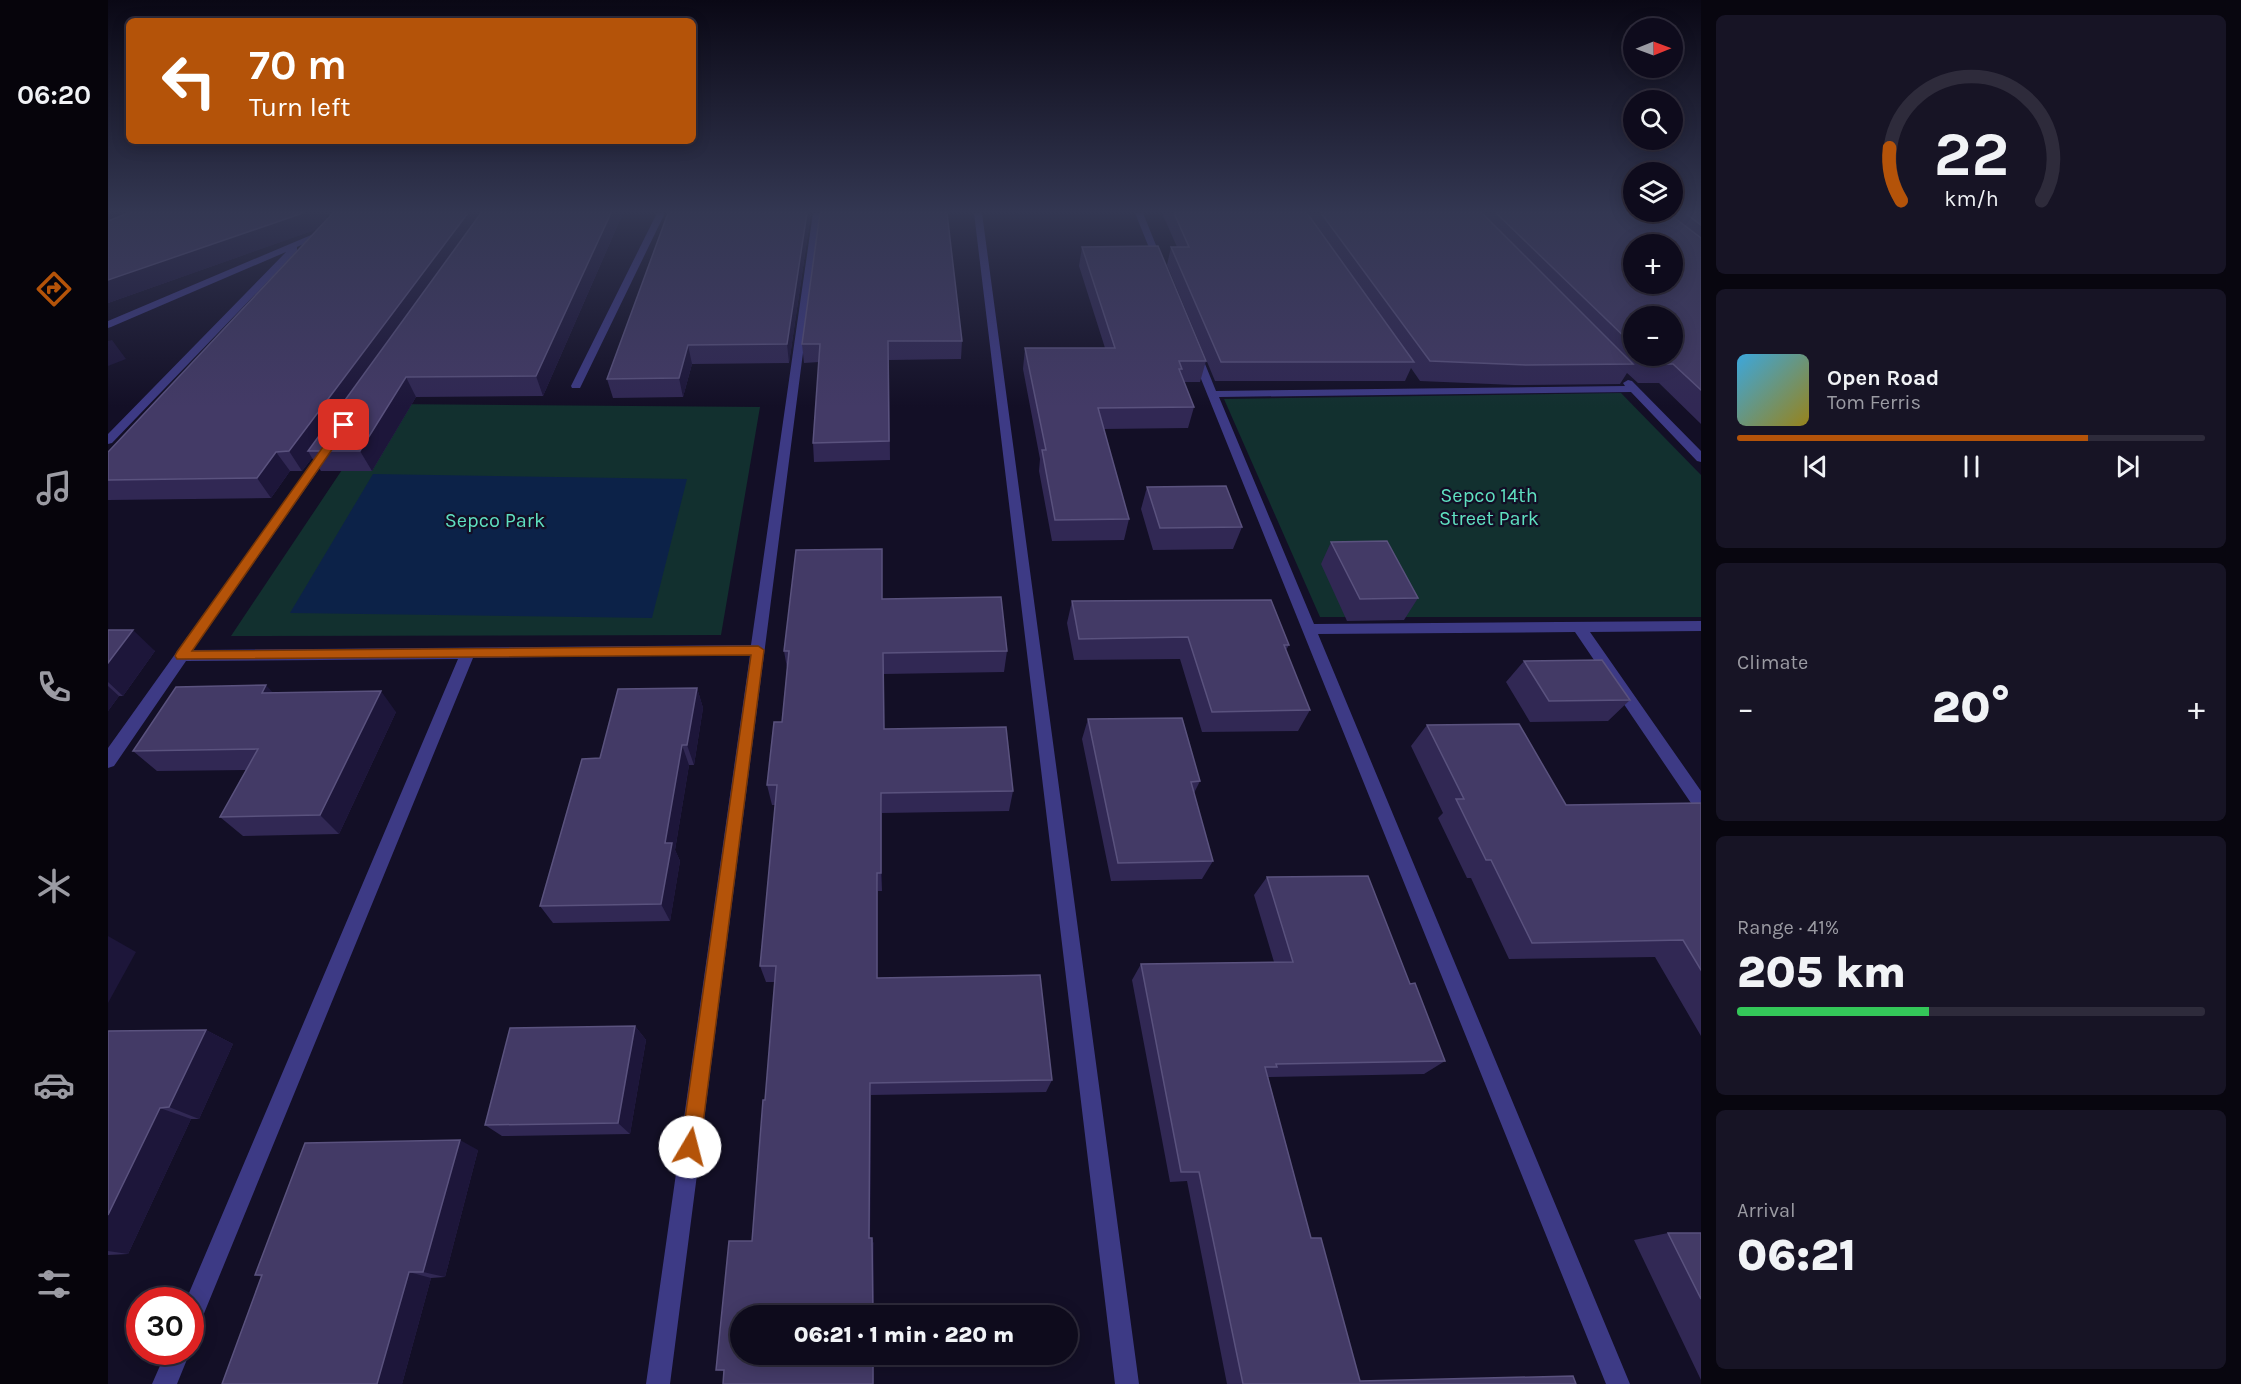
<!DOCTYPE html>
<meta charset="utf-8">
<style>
:root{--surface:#0e0b1c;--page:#171425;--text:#f1f3f6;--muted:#9b9ba3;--line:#2e2b3b;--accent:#b45309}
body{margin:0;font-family:Karla,sans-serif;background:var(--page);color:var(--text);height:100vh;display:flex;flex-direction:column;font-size:22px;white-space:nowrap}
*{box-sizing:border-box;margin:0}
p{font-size:20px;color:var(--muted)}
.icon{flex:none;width:33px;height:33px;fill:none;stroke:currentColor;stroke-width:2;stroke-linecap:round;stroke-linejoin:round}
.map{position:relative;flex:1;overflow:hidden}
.side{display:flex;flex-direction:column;gap:15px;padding:15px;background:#08060f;width:540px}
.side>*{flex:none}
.hud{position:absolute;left:18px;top:18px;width:570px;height:126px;border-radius:9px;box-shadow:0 3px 15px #0003,0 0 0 2px var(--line);background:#b45309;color:#fff;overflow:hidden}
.needle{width:39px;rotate:89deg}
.tools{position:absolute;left:1515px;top:18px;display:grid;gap:12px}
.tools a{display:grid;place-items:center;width:60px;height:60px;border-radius:50%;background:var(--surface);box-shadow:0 3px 15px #0003,0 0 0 2px var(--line);font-size:30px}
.speed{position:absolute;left:18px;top:1287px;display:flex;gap:12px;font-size:30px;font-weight:700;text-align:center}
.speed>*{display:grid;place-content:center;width:78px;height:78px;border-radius:50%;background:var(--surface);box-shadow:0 3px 15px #0003,0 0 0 2px var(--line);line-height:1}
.speed .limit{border:9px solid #d22;background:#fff;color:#111}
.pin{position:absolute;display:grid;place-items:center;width:51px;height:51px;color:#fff;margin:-26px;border-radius:12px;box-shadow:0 3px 9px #0006}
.me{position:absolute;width:66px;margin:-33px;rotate:8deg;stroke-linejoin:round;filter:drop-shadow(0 0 4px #0008)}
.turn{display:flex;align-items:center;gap:21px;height:126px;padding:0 24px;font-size:27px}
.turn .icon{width:78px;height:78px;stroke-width:2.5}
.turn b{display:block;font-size:42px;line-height:51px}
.big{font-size:45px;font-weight:800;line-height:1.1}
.side .widget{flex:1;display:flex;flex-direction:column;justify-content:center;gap:9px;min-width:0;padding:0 21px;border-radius:9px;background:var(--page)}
.side .dial{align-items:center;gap:0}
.dial svg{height:156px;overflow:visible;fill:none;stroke:var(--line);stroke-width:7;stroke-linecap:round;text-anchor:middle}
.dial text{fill:var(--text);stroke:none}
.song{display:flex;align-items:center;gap:18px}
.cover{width:72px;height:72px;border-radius:9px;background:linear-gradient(135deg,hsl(200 70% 55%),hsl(50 70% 35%))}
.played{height:6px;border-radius:3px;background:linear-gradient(90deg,var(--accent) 75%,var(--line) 75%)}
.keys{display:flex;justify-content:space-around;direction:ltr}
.heat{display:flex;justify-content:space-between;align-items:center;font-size:33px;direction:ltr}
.charge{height:9px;border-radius:4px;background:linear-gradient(90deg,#34c759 41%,var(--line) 0)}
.trip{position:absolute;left:622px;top:1305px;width:348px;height:60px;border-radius:30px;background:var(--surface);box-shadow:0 3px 15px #0003,0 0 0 2px var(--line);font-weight:800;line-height:60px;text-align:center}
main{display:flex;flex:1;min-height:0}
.menu{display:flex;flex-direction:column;width:108px;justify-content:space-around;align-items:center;background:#06040b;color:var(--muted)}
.menu .icon{width:42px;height:42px}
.menu .current{color:var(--accent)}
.menu b{font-size:27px;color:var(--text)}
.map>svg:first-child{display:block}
</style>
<main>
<nav class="menu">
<b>06:20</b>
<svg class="icon current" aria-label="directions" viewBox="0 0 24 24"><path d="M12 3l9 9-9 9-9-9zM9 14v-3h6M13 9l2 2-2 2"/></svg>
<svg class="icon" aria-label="music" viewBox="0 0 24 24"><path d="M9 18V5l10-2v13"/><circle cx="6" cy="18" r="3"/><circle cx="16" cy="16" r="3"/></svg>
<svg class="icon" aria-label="phone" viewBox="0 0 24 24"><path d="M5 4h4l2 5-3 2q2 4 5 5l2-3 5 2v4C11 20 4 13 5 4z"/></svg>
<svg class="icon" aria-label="climate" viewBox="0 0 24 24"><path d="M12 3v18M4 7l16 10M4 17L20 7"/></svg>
<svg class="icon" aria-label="car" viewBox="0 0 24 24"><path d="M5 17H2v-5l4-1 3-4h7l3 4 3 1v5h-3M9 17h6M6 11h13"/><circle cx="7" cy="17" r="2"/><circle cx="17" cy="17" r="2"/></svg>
<svg class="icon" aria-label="filters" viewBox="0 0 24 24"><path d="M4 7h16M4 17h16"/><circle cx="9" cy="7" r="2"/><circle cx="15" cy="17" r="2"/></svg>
</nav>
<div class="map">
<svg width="1593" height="1384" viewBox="0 0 1593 1384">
<rect width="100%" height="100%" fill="#130f26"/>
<!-- green -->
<path fill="#12302f" d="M 1513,393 L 1593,475 L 1593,617 L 1212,617 L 1116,399 Z
M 278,404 L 652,407 L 613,635 L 123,636 Z"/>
<!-- water -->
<path fill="#0c2248" d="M 265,474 L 579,479 L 544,618 L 182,613 Z"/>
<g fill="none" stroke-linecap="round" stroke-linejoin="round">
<!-- minor -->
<path fill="#3d3a85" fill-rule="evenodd" d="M 549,213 L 557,213 L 473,386 L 472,388 L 464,388 L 463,386 Z
M 705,213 L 713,213 L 562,1384 L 538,1384 L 642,655 L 365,658 L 90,1328 L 82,1332 L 82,1300 L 78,1300 L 350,659 L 78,661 L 6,766 L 0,768 L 0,748 L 215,447 L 219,446 L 225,449 L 85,650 L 643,645 Z
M 866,213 L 874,213 L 1031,1384 L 1007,1384 Z
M 1027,213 L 1035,213 L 1056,265 L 1055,267 L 1048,265 Z
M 215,230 L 222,232 L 189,247 L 189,251 L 4,443 L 0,444 L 0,434 L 178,252 L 3,327 L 0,328 L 0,321 Z
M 1084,352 L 1093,354 L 1108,391 L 1517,386 L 1515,383 L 1520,380 L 1524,381 L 1593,451 L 1593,462 L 1589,461 L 1523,392 L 1111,397 L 1206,624 L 1593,621 L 1593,631 L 1482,632 L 1593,791 L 1593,811 L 1587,809 L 1467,632 L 1210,634 L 1522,1384 L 1498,1384 L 1083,354 Z
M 58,1352 L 82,1352 L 69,1384 L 44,1384 Z"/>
</g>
<!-- wall -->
<path fill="#312854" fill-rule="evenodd" d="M 0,213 L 216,213 L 219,219 L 223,215 L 218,213 L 515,213 L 435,396 L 308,397 L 264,471 L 213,471 L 204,458 L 194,471 L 182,471 L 163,498 L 0,500 L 0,452 L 209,229 L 0,303 Z
M 560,213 L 703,213 L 681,363 L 584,364 L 575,397 L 505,398 L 499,379 Z
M 712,213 L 854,341 L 853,359 L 781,360 L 782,460 L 706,462 L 705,443 L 711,362 L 696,363 L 694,344 Z
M 1054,213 L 1593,213 L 1593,424 L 1551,383 L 1530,383 L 1519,373 L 1512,384 L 1406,385 L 1312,381 L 1303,368 L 1297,381 L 1107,381 L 1059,265 L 1063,247 L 1069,247 ZM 1526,316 L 1564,356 L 1526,356 Z
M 974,247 L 1098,361 L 1092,382 L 1076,382 L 1086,407 L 1080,428 L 996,429 L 1021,519 L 1016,540 L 944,541 L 931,471 L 932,459 L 915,369 L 917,348 L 997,348 L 971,266 Z
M 1039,487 L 1134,527 L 1125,549 L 1045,550 L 1033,509 Z
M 1223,542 L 1310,598 L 1296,620 L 1239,621 L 1213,564 Z
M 774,549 L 774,599 L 899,651 L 896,672 L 776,674 L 776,729 L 905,791 L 901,811 L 774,813 L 774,891 L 770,891 L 770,978 L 944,1080 L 938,1092 L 763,1095 L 762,1238 L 764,1238 L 766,1245 L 766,1316 L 633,1316 L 616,1371 L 608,1370 L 644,1241 L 657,1100 L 667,982 L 658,982 L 652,966 L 667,805 L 664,805 L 659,785 L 674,722 L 679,668 L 676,651 Z
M 964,601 L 1181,645 L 1178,650 L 1202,710 L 1190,731 L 1094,732 L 1072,659 L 966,660 L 959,623 Z
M 0,630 L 47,651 L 15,696 L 11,696 L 0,711 Z
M 1416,661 L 1522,700 L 1500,721 L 1422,722 L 1398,682 Z
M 589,688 L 595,708 L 586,765 L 581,765 L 567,850 L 572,861 L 562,921 L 445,923 L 432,906 L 492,758 Z
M 165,692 L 288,712 L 231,834 L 135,836 L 112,817 L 138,770 L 49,771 L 25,751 Z
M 980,719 L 1092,781 L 1086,793 L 1105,861 L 1094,879 L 1003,881 L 974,739 Z
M 1319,725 L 1458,805 L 1593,803 L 1593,1036 L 1547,957 L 1401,959 L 1363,878 L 1359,878 L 1330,818 L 1335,813 L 1303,746 Z
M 1159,877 L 1302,984 L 1337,1061 L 1316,1074 L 1160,1077 L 1203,1238 L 1252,1381 L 1468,1384 L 1119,1384 L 1079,1181 L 1062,1182 L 1024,980 L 1033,964 L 1166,962 L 1146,895 Z
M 527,1026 L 538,1040 L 522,1134 L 394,1136 L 377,1125 Z
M 98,1030 L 125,1044 L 91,1119 L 83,1119 L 20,1254 L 0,1255 L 0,1031 Z
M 370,1150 L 337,1277 L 323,1278 L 294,1384 L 114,1384 L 154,1277 L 147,1275 Z
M 1560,1233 L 1593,1233 L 1593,1380 L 1526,1240 Z"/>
<!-- shaded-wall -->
<path fill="#1d163a" d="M 0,213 L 54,213 L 0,234 Z
M 195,213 L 216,213 L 221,225 L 0,303 L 0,280 Z
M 360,213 L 379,213 L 200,451 L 204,458 L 194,471 L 181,451 Z
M 503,213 L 515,213 L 435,396 L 428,376 Z
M 699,213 L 703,213 L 681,363 L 679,344 Z
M 4,340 L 18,359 L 0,366 L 0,341 Z
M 580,345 L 584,364 L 575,397 L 571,378 Z
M 298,377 L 308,397 L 264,471 L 252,451 Z
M 168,452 L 182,471 L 163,498 L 149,478 Z
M 25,630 L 47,651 L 15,696 L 0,682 L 0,663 Z
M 158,685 L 177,706 L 154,693 Z
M 0,686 L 11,696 L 0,711 Z
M 589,688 L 595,708 L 586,765 L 579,745 Z
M 273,691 L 288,712 L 231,834 L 212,815 Z
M 574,745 L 581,765 L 567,850 L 572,861 L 562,921 L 553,904 L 557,843 Z
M 773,793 L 774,813 L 774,891 L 773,873 Z
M 769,873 L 770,891 L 770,993 L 769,978 Z
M 0,936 L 28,952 L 0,1003 Z
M 527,1026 L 538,1040 L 522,1134 L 510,1123 Z
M 98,1030 L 125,1044 L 91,1119 L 61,1107 Z
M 762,1083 L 763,1095 L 762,1245 L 761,1238 Z
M 52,1108 L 83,1119 L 20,1254 L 0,1251 L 0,1215 Z
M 352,1140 L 370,1150 L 337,1277 L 315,1272 Z
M 764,1238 L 766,1245 L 766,1316 L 765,1316 Z
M 301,1272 L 323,1278 L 294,1384 L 269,1384 Z
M 765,1354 L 766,1354 L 766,1384 L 765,1384 Z"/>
<!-- building -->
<path fill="#433a66" stroke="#5a527e" stroke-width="1.5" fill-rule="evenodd" d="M 20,213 L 195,213 L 0,280 L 0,221 Z
M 225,213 L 360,213 L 181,451 L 168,452 L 149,478 L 0,480 L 0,452 Z
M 373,213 L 503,213 L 428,376 L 298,377 L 252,451 L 200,451 Z
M 560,213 L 699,213 L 679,344 L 580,345 L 571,378 L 499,379 Z
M 712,213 L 839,213 L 854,341 L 780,341 L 781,441 L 705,443 L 712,344 L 694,344 Z
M 1066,213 L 1199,213 L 1306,362 L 1113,362 L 1063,247 L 1081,247 Z
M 1213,213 L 1374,213 L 1525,364 L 1418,365 L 1322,361 Z
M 1388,213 L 1560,213 L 1593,238 L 1593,390 L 1565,364 L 1544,364 L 1535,356 L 1564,356 L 1564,316 L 1526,316 L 1526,346 ZM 1526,244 L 1564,244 L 1564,284 L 1526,284 Z
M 1577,213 L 1593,213 L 1593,225 Z
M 1050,246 L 1098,361 L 1071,361 L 1074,369 L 1071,369 L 1086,407 L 990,408 L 1021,519 L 947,520 L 934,450 L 938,450 L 917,348 L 1007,348 L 974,247 Z
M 1118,486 L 1134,527 L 1052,528 L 1039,487 Z
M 1279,541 L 1310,598 L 1252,599 L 1223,542 Z
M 774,549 L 774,599 L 893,597 L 899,651 L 775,653 L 776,729 L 898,727 L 905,791 L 773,793 L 773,873 L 769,873 L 769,978 L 932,975 L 944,1080 L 762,1083 L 761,1238 L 764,1238 L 765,1316 L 633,1316 L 633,1354 L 765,1354 L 765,1384 L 615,1384 L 616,1370 L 608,1370 L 621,1241 L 644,1241 L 655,1100 L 657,1100 L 668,966 L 652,966 L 669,785 L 659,785 L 666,722 L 674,722 L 681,651 L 676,651 L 688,550 Z
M 1163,600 L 1181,645 L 1176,645 L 1202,710 L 1104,712 L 1080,637 L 971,639 L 964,601 Z
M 0,630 L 25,630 L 0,663 Z
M 1494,660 L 1522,700 L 1441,701 L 1416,661 Z
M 158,685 L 154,693 L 273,691 L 212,815 L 112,817 L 150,749 L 25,751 L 68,687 Z
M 589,688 L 579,745 L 574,745 L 557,843 L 564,843 L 553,904 L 432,906 L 474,759 L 492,758 L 510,689 Z
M 1074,718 L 1092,781 L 1083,782 L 1105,861 L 1010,863 L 980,719 Z
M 1411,724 L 1458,805 L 1593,803 L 1593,970 L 1575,940 L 1424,943 L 1383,860 L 1378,860 L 1348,799 L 1356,799 L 1319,725 Z
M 1260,876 L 1302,984 L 1307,983 L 1337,1061 L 1168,1064 L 1169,1067 L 1157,1067 L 1203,1238 L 1213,1238 L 1252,1381 L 1465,1376 L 1468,1384 L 1135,1384 L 1091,1172 L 1073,1172 L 1033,964 L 1185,962 L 1159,877 Z
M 527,1026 L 510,1123 L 377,1125 L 402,1028 Z
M 98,1030 L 61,1107 L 52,1108 L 0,1215 L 0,1031 Z
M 352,1140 L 315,1272 L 301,1272 L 269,1384 L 114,1384 L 154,1275 L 147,1275 L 197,1143 Z
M 1560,1233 L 1593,1233 L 1593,1299 Z"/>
<!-- sky -->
<linearGradient id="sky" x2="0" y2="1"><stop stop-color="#0a0815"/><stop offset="0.52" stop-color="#333752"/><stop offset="1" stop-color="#333752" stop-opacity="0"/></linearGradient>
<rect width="1593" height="407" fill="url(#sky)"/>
<!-- route -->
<path fill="#b45309" stroke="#753606" stroke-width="1.5" d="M 232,423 L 241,425 L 84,651 L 650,646 L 656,650 L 592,1147 L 589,1154 L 582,1157 L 576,1154 L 573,1147 L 643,655 L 69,659 L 67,656 L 69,652 Z"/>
<g text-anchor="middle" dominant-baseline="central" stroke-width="4.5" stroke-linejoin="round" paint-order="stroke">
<!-- park labels -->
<g font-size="20" fill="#5fe0c0" stroke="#130f26">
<text x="1381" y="495">Sepco 14th<tspan x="1381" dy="23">Street Park</tspan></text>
<text x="387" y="520">Sepco Park</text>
</g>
</g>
</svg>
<div class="tools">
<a><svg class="needle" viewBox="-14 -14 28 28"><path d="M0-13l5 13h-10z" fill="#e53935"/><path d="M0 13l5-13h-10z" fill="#9b9ba3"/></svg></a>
<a><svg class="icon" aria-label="search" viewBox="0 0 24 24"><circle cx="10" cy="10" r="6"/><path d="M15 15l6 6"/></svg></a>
<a><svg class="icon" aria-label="layers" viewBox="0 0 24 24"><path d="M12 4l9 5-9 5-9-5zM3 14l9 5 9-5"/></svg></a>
<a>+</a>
<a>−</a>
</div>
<div class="speed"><div class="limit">30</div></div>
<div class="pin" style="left:236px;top:425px;background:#d93025"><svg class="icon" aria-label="arrive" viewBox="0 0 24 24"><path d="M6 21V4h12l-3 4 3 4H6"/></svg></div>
<svg class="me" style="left:582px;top:1147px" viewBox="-20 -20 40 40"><circle r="19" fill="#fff"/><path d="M0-13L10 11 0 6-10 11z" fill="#b45309"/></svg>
<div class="trip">06:21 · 1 min · 220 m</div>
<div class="hud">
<div class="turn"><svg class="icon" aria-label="left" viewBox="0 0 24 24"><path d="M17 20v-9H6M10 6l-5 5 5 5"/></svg><div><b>70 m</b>Turn left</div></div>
</div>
</div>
<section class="side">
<div class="widget dial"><svg viewBox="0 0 100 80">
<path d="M14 69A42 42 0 1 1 86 69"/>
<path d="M14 69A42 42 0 0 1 8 42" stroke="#b45309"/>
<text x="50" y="56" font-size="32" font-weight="700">22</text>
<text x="50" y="72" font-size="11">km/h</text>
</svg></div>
<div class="widget">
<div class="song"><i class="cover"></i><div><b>Open Road</b><p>Tom Ferris</p></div></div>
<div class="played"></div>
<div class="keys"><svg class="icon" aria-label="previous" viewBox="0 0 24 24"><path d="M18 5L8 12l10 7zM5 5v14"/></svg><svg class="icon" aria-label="pause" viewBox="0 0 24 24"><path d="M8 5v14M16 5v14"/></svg><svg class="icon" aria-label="next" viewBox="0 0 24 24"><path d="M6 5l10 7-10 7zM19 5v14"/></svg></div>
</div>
<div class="widget"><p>Climate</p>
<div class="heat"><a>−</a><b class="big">20°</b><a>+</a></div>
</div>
<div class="widget"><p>Range · 41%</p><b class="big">205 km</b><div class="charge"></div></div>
<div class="widget"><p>Arrival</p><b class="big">06:21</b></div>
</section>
</main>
